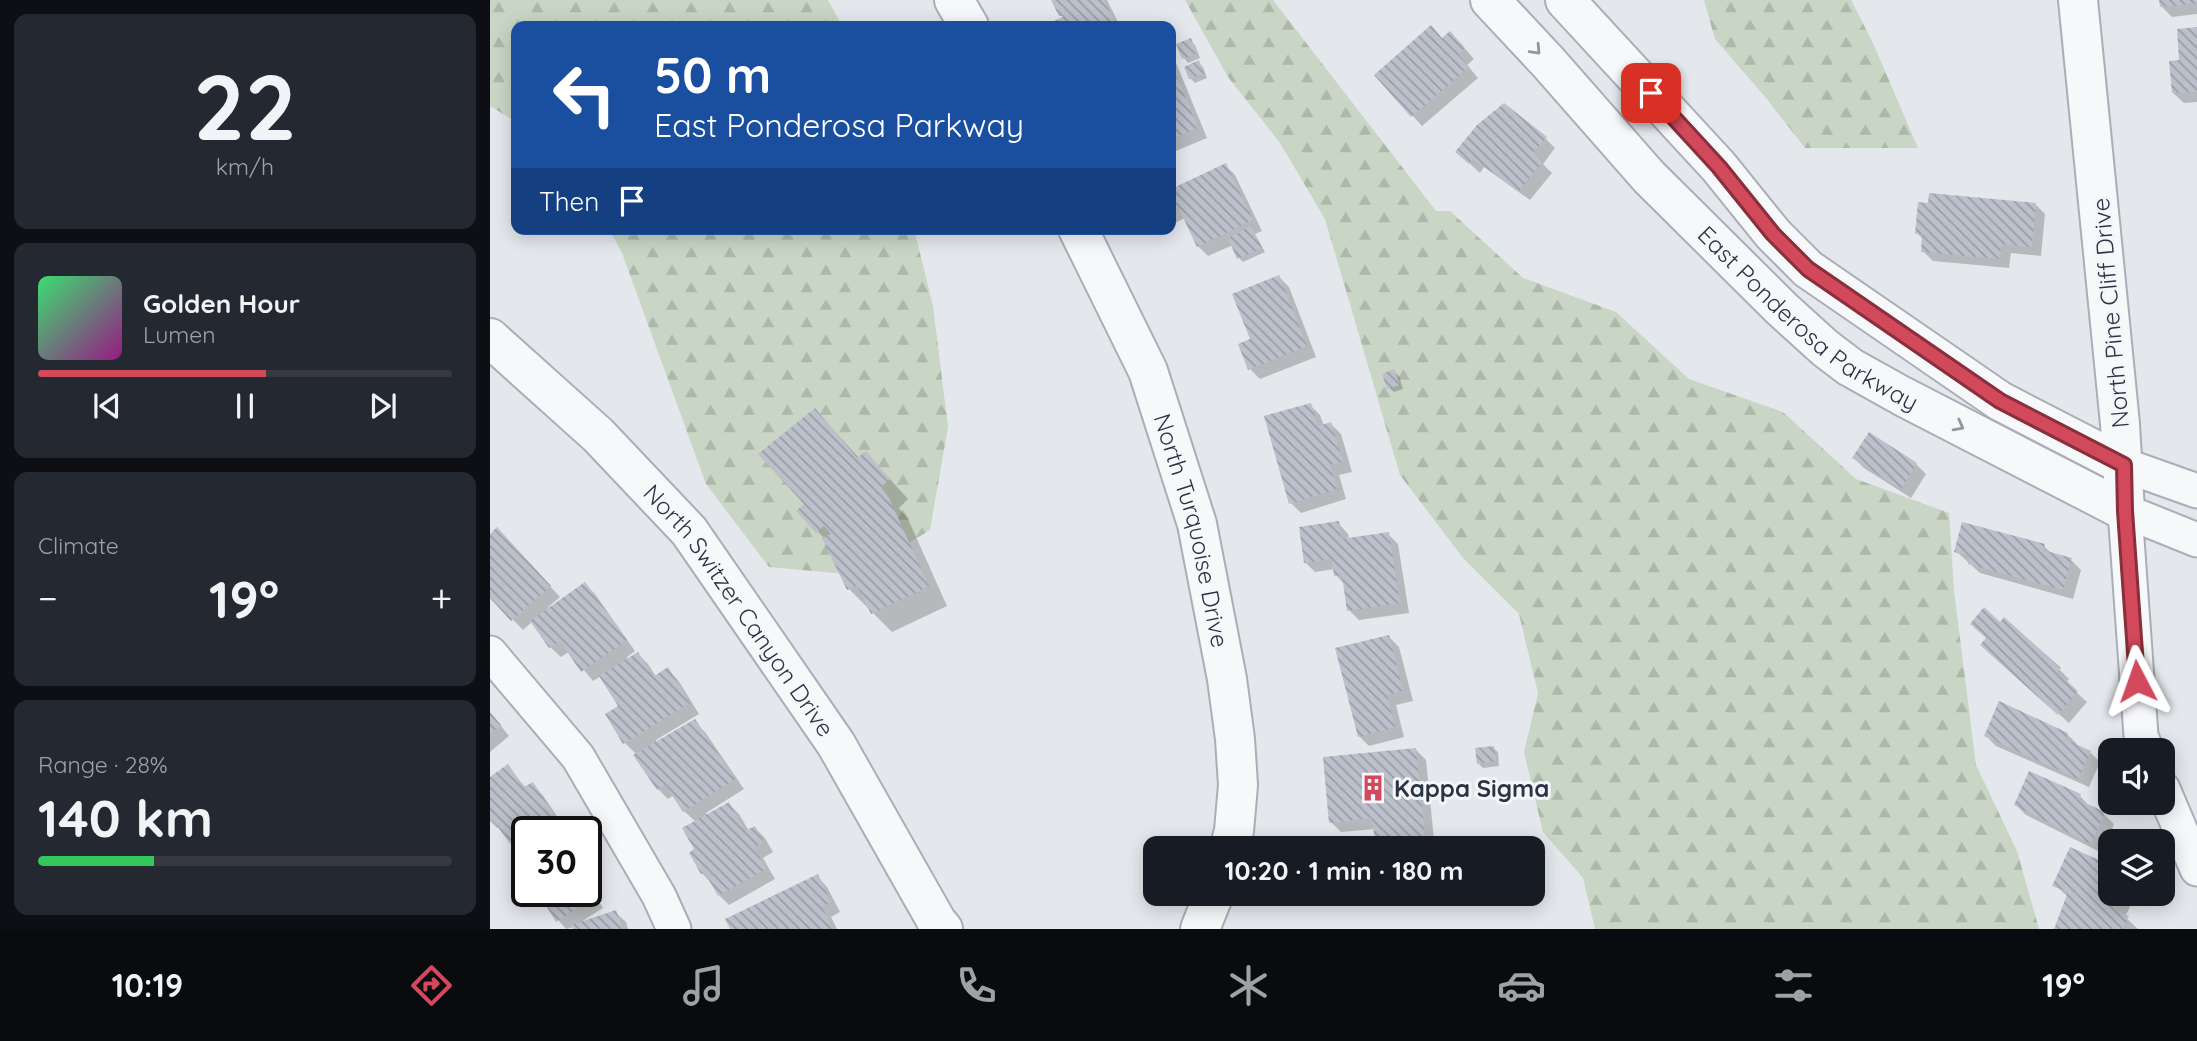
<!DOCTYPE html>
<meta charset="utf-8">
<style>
:root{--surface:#171b24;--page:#242831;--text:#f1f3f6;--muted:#9ea1a6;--line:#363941;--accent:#d1495b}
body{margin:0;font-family:Quicksand,sans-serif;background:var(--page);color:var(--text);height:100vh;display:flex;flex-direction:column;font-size:26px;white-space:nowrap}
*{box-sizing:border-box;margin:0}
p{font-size:23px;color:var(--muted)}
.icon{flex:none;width:38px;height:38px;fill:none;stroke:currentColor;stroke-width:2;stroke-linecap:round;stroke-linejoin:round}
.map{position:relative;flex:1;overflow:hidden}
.panel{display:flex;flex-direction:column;gap:14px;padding:14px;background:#0d0f14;width:490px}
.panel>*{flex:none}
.banner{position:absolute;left:21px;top:21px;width:665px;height:214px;border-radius:14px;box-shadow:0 4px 18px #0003;background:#1a4fa0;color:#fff;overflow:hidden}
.buttons{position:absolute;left:1608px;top:738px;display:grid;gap:14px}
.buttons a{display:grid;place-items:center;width:77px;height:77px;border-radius:14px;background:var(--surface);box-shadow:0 4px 18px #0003;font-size:35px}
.speed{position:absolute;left:21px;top:816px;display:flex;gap:14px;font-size:35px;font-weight:700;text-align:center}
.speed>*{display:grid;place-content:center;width:91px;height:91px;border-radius:50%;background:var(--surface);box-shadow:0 4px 18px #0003;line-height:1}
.speed .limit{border:4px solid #111;border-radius:10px;background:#fff;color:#111}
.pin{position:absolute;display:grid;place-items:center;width:60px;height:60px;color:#fff;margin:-30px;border-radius:14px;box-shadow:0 4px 10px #0006}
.me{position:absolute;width:77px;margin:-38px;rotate:356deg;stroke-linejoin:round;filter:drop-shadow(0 0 5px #0008)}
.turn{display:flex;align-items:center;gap:24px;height:147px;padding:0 28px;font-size:32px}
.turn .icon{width:91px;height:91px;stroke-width:2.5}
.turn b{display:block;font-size:49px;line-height:60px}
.then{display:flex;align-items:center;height:66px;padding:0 28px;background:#0003;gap:14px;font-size:26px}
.big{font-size:52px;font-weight:700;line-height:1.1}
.panel .tile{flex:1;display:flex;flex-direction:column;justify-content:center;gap:10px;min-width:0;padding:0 24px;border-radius:14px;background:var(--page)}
.panel .dial{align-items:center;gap:0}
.dial b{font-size:91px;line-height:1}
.song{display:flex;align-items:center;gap:21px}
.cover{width:84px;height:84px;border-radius:10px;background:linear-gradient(135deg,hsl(140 70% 55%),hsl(310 70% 35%))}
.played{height:7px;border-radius:4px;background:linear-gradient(90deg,var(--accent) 55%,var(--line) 55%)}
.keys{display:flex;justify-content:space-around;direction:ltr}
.heat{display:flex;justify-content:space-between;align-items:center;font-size:38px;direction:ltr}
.charge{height:10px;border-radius:5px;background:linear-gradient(90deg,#34c759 28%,var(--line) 0)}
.trip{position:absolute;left:653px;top:836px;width:402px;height:70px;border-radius:14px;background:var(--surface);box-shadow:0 4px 18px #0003;font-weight:700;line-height:70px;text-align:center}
.menu{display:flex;height:112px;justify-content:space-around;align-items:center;background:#090b0e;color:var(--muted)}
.menu .icon{width:49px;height:49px}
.menu .current{color:var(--accent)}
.menu b{font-size:32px;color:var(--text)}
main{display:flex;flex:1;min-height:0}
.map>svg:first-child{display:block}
</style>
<main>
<section class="panel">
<div class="tile dial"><b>22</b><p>km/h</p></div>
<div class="tile">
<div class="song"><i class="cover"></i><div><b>Golden Hour</b><p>Lumen</p></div></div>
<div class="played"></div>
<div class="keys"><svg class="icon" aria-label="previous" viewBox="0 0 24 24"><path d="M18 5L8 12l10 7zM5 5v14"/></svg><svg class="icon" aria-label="pause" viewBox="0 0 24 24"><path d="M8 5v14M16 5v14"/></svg><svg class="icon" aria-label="next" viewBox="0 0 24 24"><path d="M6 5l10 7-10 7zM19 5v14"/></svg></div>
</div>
<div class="tile"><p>Climate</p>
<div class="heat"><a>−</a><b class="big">19°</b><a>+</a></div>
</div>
<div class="tile"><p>Range · 28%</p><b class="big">140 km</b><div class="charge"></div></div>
</section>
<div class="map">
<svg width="1707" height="929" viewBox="0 0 1707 929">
<defs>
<pattern id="forest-firs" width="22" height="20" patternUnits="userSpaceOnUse" patternTransform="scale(1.75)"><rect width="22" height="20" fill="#c9d6c5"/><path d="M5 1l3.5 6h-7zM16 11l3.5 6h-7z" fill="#adb8ab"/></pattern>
<pattern id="building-back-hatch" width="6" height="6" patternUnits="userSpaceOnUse" patternTransform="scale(1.75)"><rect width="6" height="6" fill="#bbc0ca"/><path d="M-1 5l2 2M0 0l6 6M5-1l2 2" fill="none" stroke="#989da6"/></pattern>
</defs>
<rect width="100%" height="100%" fill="#e4e7ec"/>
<!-- forest -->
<path fill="url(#forest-firs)" d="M 0,0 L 338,0 L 352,26 L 26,26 L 26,122 L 0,106 Z
M 695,0 L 783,0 L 946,211 L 960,211 L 1033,278 L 1126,312 L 1199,379 L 1293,412 L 1366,479 L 1459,513 L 1464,591 L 1486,765 L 1527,851 L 1549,929 L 1105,929 L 1093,878 L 1053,832 L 1034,752 L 1048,693 L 1029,614 L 973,558 L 910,475 L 835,219 L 790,143 L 738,77 Z
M 1214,0 L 1361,0 L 1383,43 L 1428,148 L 1315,148 L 1276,98 L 1225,39 Z
M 119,229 L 424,229 L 443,306 L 458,427 L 440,530 L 366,575 L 279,567 L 216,484 L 132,253 Z"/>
<!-- shadow -->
<path fill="#0003" d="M 562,0 L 617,0 L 630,26 L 568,26 L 566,21 L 573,18 Z
M 1671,0 L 1707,0 L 1707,14 L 1682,17 L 1672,7 Z
M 1707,29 L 1707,102 L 1694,103 L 1683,93 L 1691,62 Z
M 700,40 L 705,45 L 710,58 L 698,63 L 694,58 Z
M 952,40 L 970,43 L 984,59 L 977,65 L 988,78 L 932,126 L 886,75 Z
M 681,59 L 687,65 L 717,138 L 681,153 Z
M 708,62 L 713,67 L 717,78 L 705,83 L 700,78 Z
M 1055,138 L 1065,148 L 1053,164 L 1062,173 L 1040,200 L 994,167 L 990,173 L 967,152 Z
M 735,165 L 745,175 L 772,231 L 765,234 L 775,252 L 753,262 L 749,258 L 743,245 L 718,256 L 708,246 L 695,218 L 681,225 L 681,187 L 683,190 Z
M 1545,204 L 1555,214 L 1551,256 L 1521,253 L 1519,268 L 1443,261 L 1433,251 L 1434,240 L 1427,233 Z
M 789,277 L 799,287 L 826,357 L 770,379 L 760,369 L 762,340 Z
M 904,371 L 909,376 L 913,389 L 904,392 L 899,388 Z
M 820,405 L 830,415 L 834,426 L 841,424 L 851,434 L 862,472 L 849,475 L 856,499 L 811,513 L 801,503 Z
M 325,410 L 369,458 L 376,453 L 418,499 L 409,508 L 418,519 L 457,606 L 402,632 L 383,613 L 380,607 L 378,608 L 359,589 L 334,538 L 308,511 L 316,504 Z
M 1364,458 L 1426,464 L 1436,474 L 1421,498 L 1374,468 Z
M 848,523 L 858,534 L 859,539 L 898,534 L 908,544 L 919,613 L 869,620 L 859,610 L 855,585 L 846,575 L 845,569 L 825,572 L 815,562 Z
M 0,536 L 17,539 L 70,597 L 58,607 L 60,609 L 95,584 L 105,594 L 145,651 L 137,657 L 138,660 L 148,654 L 158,664 L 166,677 L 178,670 L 188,680 L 209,714 L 166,740 L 167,743 L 205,722 L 215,732 L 254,789 L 216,813 L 218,816 L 239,804 L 249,814 L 259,831 L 265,828 L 275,838 L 283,852 L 273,858 L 285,879 L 239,905 L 229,895 L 223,885 L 212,873 L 206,850 L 206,822 L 194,811 L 184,795 L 178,799 L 168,789 L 147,755 L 135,743 L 117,715 L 130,707 L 111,676 L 103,681 L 79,652 L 71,657 L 60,647 L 42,622 L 33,630 L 0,596 Z
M 1554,546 L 1563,555 L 1581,560 L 1591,570 L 1583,599 L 1490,573 L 1466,551 Z
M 899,637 L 909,647 L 923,701 L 906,705 L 914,737 L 879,746 L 869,736 Z
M 1498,638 L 1569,669 L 1579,679 L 1576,683 L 1597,702 L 1579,723 L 1502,655 Z
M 0,712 L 19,736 L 0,752 Z
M 1577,734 L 1587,744 L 1586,746 L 1600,752 L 1610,762 L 1599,787 L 1506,746 L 1496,736 Z
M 1003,748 L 1008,752 L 1009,766 L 993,768 L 988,763 Z
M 926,750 L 936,760 L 945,849 L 887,849 L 885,829 L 851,832 L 841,822 Z
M 18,767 L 36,788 L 42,784 L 52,794 L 73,825 L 64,831 L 37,831 L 37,849 L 32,852 L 22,842 L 10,825 L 7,828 L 0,821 L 0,779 Z
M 1590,796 L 1600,807 L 1614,814 L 1624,824 L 1612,853 L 1536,815 L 1526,805 Z
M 1581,849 L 1620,867 L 1620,894 L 1645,896 L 1635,917 L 1648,929 L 1566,929 L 1578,897 L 1565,885 Z
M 96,873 L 108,888 L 103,892 L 113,908 L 91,922 L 125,912 L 136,922 L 138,929 L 85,929 L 84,927 L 76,929 L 68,920 L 49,891 L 96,891 Z
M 327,876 L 337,887 L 350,912 L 341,917 L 347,929 L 242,929 Z"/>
<!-- building -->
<path fill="url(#building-back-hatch)" d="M 561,0 L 614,0 L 627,26 L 567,26 L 564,21 L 574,16 L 569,16 Z
M 1669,0 L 1707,0 L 1707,3 L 1670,7 Z
M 941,25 L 952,38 L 960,31 L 975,48 L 968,54 L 979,67 L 921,117 L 884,75 Z
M 1707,27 L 1707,92 L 1682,93 L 1679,61 L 1689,60 L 1687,29 Z
M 701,38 L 707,53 L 692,59 L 686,44 Z
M 709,60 L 714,74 L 699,79 L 694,67 Z
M 681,62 L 708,128 L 681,139 Z
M 1014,103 L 1057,137 L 1043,153 L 1053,161 L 1029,191 L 983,159 L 979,164 L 965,152 L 987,125 Z
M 736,163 L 763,220 L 707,247 L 688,207 L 681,210 L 681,189 Z
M 1439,193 L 1546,203 L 1542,247 L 1511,244 L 1510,259 L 1431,252 L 1432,234 L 1425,234 L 1428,202 L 1438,203 Z
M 761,226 L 772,248 L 747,259 L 738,238 Z
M 789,275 L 817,346 L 758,370 L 748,344 L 760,339 L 742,294 Z
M 904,369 L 910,385 L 897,389 L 892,374 Z
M 821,403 L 828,426 L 841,422 L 853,462 L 840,465 L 847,489 L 799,504 L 774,416 Z
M 325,408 L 367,458 L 376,451 L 400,479 L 391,487 L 399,498 L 439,586 L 381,614 L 367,585 L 357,590 L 332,538 L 341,534 L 334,526 L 326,533 L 306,511 L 314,504 L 268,454 Z
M 1379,432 L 1427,463 L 1411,489 L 1362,458 Z
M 849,521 L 851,539 L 899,532 L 910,603 L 857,611 L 852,575 L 844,576 L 842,559 L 814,563 L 809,527 Z
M 1472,522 L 1555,544 L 1553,550 L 1582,558 L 1573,590 L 1478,564 L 1480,556 L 1464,552 Z
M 7,527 L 61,586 L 21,621 L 0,598 L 0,534 Z
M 95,582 L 137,640 L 91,672 L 70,641 L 59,648 L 40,621 Z
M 1494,607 L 1510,622 L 1514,617 L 1571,668 L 1567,672 L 1588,691 L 1568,715 L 1490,645 L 1496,638 L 1480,624 Z
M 899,635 L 913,691 L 897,695 L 905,727 L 868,737 L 845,648 Z
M 148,652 L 163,677 L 178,667 L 200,703 L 133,744 L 115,714 L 128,706 L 109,676 Z
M 1509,701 L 1578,733 L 1575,739 L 1601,751 L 1588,779 L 1494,736 Z
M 0,712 L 11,725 L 0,734 Z
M 205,719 L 245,779 L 193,812 L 175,785 L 167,790 L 143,755 Z
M 1004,746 L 1006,761 L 987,764 L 985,748 Z
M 926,748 L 936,847 L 886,849 L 882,818 L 839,823 L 833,757 Z
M 18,764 L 34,787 L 43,782 L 64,814 L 20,844 L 0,816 L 0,777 Z
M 1539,771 L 1591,794 L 1589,800 L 1615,812 L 1601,844 L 1524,805 Z
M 239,802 L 255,831 L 265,826 L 274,842 L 264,847 L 276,869 L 228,896 L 215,873 L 211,874 L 199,853 L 204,849 L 192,828 Z
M 1580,847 L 1620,865 L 1620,894 L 1631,894 L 1624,910 L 1639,916 L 1633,929 L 1564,929 L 1578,892 L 1562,886 Z
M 37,856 L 37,875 L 28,861 Z
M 328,874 L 341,902 L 332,907 L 343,929 L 240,929 L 235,919 Z
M 96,885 L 104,897 L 66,922 L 47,891 L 96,891 Z
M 126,910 L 133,929 L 83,929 L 81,925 Z"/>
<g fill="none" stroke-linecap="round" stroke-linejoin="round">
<!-- minor casing -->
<g stroke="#a9aeb7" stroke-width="37">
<path id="minor" d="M 1634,465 L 1707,491
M 0,653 L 88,757 L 169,896 L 184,929
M 1657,751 L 1651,736 L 1635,511 L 1707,540
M 1673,789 L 1707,869"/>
</g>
<!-- tertiary casing -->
<g stroke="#a9aeb7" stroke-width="42">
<g id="tertiary">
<path d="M 464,0 L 479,26"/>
<path id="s1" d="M 1000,0 L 1058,62 L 1159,177 L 1292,309 L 1335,348 L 1360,367 L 1412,396 L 1635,511 L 1630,424 L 1588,0"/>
<path d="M 1075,0 L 1229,167 L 1283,234 L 1318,269 L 1510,401 L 1634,465"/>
<path id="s2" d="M 588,229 L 658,371 L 707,524 L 737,679 L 745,739 L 748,785 L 744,831 L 739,849"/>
<path id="s3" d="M 0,338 L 108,435 L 199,531 L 346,744 L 447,922 L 453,929"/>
<path d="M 710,929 L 724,894"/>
</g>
</g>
<!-- minor -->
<use href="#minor" stroke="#f7f8fa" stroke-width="33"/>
<!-- tertiary -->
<use href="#tertiary" stroke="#f7f8fa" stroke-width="38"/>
</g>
<!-- one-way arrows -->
<defs><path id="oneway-chevron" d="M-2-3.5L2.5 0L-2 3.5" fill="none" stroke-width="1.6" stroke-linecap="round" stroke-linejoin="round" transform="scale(1.75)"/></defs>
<g stroke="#9196a0">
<use href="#oneway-chevron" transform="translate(1046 50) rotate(47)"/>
<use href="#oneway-chevron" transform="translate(1469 426) rotate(28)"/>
</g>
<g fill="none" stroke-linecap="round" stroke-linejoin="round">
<!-- route casing -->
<g stroke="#882f3b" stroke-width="18">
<path id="route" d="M 1161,93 L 1229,167 L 1283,234 L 1318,269 L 1510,401 L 1634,465 L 1635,511 L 1647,681"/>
</g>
<!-- route -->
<use href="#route" stroke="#d1495b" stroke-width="12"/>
</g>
<!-- icons -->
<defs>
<g id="building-bare" transform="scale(2.1)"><path d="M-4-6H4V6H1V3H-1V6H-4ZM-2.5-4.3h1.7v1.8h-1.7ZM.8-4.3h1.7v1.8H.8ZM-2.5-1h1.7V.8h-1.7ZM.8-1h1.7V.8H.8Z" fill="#d1495b" stroke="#f4f6f9" stroke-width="2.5" paint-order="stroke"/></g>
</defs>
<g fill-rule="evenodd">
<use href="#building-bare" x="883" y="788"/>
</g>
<g text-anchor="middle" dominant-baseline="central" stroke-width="6" stroke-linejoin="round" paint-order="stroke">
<!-- street labels -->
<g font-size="24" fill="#2b3445" stroke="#f4f6f9">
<text transform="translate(1620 313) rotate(-95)">North Pine Cliff Drive</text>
<text stroke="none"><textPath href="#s1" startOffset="452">East Ponderosa Parkway</textPath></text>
<text stroke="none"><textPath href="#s2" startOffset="324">North Turquoise Drive</textPath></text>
<text stroke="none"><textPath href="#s3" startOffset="371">North Switzer Canyon Drive</textPath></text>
</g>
<!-- poi labels -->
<g font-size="24" font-weight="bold" fill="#2b3445" stroke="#f4f6f9" text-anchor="start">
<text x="904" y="788">Kappa Sigma</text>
</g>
</g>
</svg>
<div class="buttons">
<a><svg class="icon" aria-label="sound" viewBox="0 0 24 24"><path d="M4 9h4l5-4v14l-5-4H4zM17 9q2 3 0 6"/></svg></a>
<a><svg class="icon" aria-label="layers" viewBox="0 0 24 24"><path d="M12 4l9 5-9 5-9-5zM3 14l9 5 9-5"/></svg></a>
</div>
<div class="speed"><div class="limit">30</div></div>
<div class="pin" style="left:1161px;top:93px;background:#d93025"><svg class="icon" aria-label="arrive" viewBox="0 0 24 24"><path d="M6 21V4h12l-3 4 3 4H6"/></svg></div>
<svg class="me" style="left:1647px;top:681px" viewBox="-20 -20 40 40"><path d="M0-17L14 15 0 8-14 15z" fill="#d1495b" stroke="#fff" stroke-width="4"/></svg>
<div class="trip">10:20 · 1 min · 180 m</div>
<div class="banner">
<div class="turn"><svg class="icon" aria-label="left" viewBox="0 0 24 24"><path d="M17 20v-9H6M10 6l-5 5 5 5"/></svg><div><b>50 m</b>East Ponderosa Parkway</div></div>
<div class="then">Then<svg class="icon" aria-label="arrive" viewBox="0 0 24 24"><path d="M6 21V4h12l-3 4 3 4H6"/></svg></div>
</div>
</div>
</main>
<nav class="menu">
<b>10:19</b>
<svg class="icon current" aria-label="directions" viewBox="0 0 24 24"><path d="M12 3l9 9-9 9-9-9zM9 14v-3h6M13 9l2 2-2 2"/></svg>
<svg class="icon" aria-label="music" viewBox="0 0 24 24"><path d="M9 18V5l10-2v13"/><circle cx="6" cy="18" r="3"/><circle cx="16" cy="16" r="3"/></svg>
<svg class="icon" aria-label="phone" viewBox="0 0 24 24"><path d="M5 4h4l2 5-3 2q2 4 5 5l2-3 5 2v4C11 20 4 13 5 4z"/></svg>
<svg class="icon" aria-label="climate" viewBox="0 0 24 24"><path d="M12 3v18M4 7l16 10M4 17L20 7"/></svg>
<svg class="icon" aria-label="car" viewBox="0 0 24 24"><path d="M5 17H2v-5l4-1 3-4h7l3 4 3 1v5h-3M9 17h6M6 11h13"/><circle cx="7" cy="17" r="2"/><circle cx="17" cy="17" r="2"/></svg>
<svg class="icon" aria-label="filters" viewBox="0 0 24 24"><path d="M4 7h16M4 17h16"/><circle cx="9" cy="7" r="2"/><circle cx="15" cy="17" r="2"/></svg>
<b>19°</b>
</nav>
